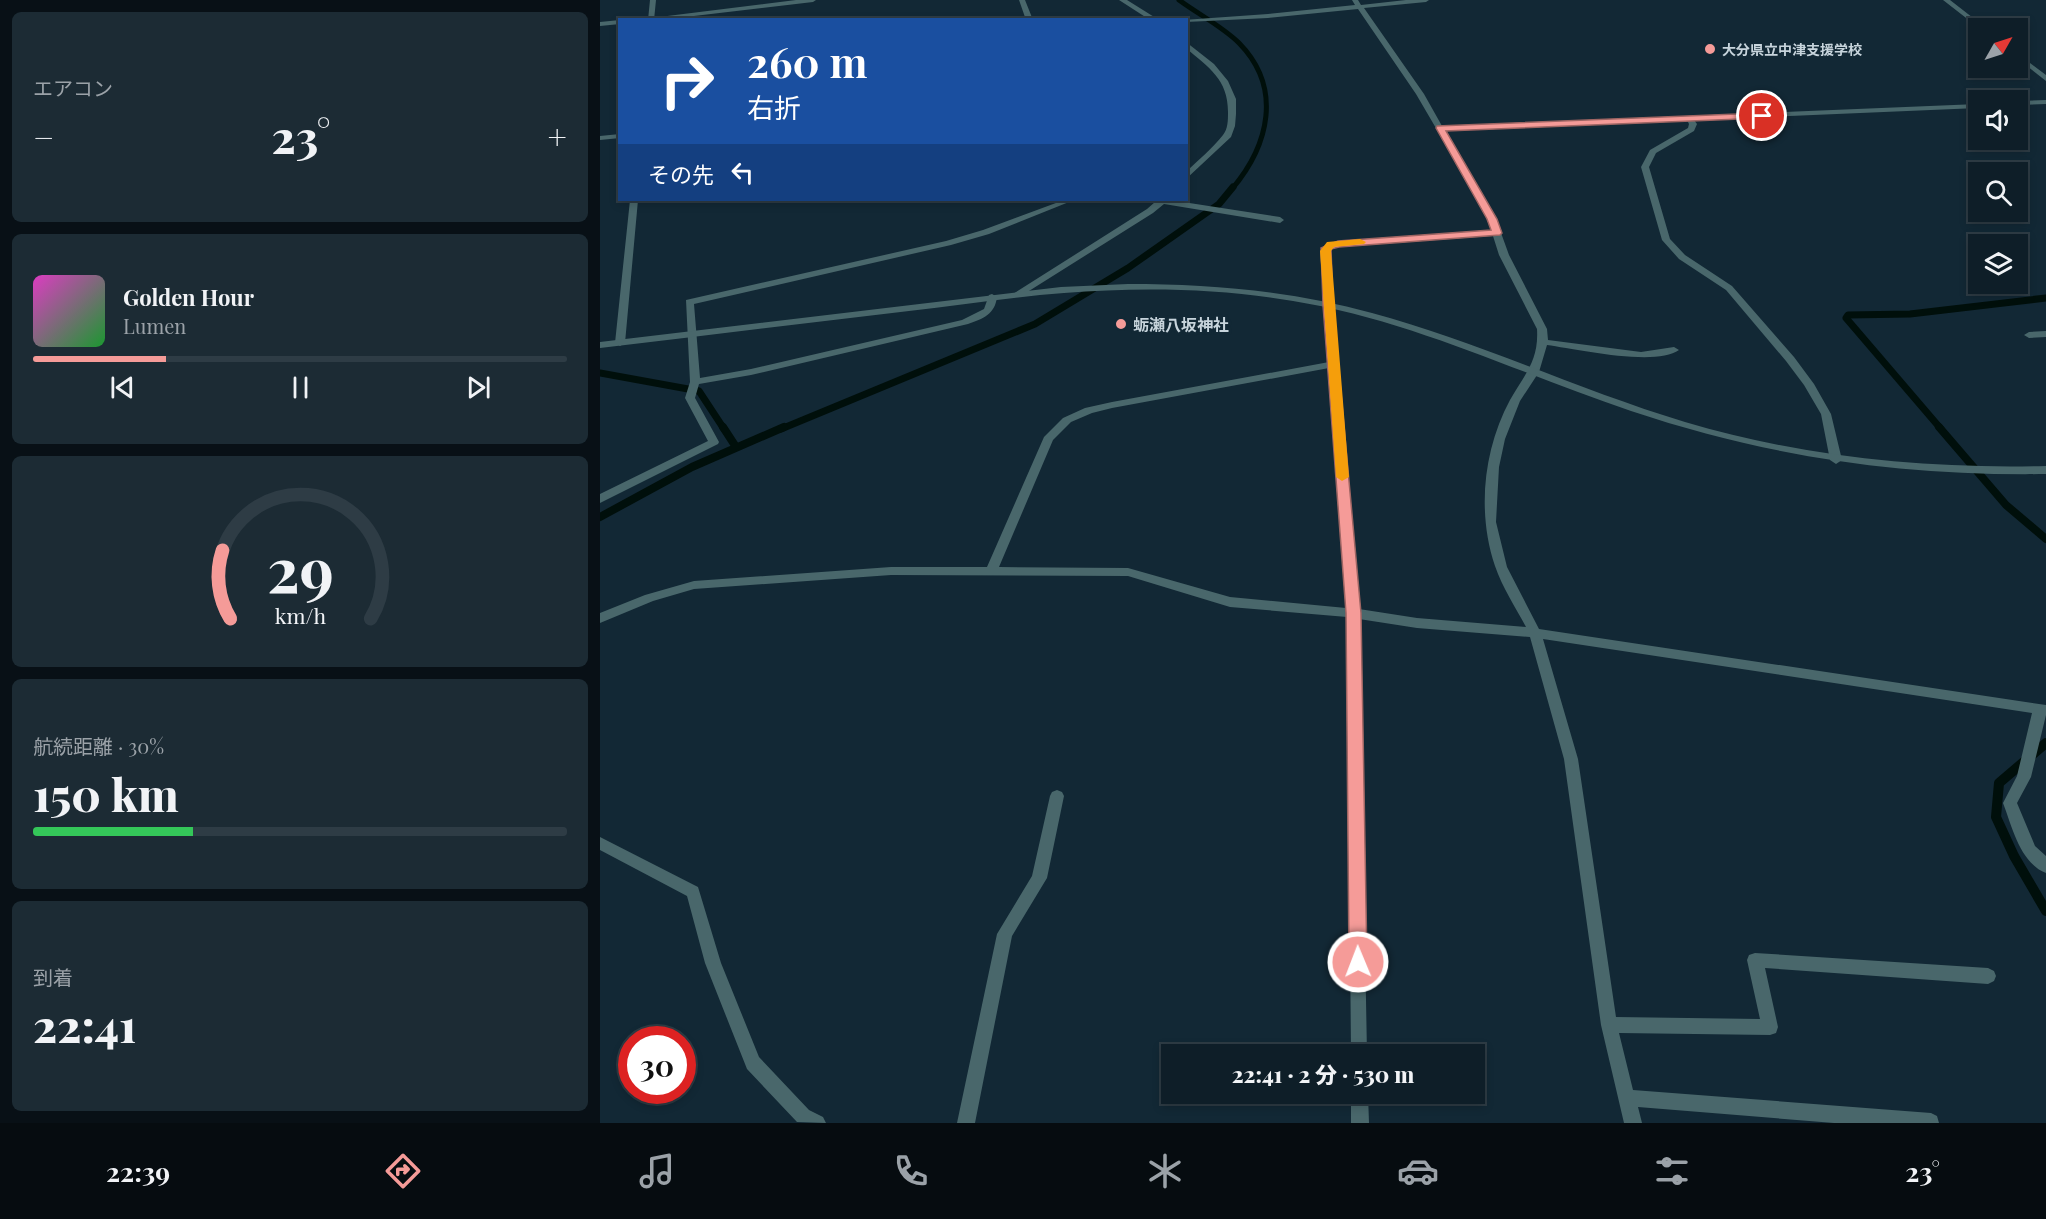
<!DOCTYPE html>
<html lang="ja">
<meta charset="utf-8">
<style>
:root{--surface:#0e1e28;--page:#1c2b34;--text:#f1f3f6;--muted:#9ba2a8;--line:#2e3c45;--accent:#f59b98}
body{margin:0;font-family:"Playfair Display","Noto Sans JP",serif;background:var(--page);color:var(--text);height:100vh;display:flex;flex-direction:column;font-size:22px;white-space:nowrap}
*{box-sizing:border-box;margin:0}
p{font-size:20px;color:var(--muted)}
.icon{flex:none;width:33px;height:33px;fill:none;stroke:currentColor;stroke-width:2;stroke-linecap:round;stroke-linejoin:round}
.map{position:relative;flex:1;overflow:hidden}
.side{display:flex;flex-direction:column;gap:12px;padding:12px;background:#081016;width:600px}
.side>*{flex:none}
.hud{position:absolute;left:18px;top:18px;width:570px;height:183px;border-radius:0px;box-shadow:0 3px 9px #0003,0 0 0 2px var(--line);background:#1a4fa0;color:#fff;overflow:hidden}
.needle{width:39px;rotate:51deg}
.tools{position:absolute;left:1368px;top:18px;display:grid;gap:12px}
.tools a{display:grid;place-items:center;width:60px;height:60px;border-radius:0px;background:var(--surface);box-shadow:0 3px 9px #0003,0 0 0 2px var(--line);font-size:30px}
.speed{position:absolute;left:18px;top:1026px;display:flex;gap:12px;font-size:30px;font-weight:700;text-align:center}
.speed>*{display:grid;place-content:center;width:78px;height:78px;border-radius:50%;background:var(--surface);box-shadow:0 3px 9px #0003,0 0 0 2px var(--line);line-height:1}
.speed .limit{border:9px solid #d22;background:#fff;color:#111}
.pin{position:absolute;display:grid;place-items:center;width:51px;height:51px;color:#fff;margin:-26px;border:3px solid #fff;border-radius:50%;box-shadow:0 2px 6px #0007}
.me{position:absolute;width:66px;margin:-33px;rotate:359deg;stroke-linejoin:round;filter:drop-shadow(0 0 4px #0008)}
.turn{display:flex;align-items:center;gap:21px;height:126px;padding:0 30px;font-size:27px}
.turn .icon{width:78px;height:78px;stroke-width:2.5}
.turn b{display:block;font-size:42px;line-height:51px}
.then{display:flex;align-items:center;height:57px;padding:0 30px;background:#0003;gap:12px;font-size:22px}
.big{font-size:45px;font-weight:800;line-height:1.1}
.side .tile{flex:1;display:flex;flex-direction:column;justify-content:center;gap:9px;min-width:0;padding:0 21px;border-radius:9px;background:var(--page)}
.side .dial{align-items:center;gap:0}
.dial svg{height:156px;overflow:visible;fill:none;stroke:var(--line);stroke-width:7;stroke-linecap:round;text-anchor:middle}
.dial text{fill:var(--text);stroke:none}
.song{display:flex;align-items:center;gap:18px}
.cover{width:72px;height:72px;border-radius:9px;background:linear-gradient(135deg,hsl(310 70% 55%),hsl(130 70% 35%))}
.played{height:6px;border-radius:3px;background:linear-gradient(90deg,var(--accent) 25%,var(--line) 25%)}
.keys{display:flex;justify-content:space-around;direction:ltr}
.heat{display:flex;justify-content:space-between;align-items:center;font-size:33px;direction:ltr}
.charge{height:9px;border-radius:4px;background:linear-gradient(90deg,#34c759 30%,var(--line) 0)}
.trip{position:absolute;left:561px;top:1044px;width:324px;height:60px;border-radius:0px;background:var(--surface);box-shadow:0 3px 9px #0003,0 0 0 2px var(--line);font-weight:800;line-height:60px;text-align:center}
.tabs{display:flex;height:96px;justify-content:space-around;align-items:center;background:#060c10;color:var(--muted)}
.tabs .icon{width:42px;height:42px}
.tabs .current{color:var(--accent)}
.tabs b{font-size:27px;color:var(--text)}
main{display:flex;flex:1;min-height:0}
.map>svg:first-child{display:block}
</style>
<main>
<section class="side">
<div class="tile"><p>エアコン</p>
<div class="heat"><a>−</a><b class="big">23°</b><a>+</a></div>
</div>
<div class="tile">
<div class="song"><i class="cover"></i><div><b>Golden Hour</b><p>Lumen</p></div></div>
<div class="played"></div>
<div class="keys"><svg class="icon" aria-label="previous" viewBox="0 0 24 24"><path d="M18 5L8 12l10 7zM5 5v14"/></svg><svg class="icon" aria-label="pause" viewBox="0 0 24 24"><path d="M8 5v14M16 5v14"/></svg><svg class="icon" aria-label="next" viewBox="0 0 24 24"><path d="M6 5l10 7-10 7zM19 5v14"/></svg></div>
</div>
<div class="tile dial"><svg viewBox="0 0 100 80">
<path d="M14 69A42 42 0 1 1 86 69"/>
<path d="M14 69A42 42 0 0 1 10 34" stroke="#f59b98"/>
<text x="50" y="56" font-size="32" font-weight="700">29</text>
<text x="50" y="72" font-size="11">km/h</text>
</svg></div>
<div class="tile"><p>航続距離 · 30%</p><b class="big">150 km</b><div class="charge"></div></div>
<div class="tile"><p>到着</p><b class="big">22:41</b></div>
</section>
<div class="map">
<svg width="1446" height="1123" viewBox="0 0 1446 1123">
<rect width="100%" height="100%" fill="#122835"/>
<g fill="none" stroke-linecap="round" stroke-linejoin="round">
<!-- stream-far3 -->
<path stroke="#000f0b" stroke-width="5" d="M 579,0 C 598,14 623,27 639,43 C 683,88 669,145 632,189"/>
<!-- stream-far2 -->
<path stroke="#000f0b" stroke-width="7" d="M 0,373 L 99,391 L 124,429
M 181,429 L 435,324 L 528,268 L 619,204 L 633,187
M 1341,429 L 1246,318 L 1248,315 L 1310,314 L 1446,298"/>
<!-- stream-far1 -->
<path stroke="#000f0b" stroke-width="8" d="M 123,427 L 136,447
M 1339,427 L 1406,505 L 1446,539
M 0,517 L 92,467 L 184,427"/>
<!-- stream -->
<path stroke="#000f0b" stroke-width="10" d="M 1446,743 L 1399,783 L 1396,817 L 1414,856 L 1446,911"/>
<!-- minor -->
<path fill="#49676b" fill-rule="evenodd" d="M 50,0 L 56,0 L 54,20 L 48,20 Z
M 419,0 L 425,0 L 433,20 L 426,20 Z
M 519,0 L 527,0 L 559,20 L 550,20 Z
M 752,0 L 758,0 L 761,5 L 806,0 L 829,0 L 826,2 L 764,8 L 824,94 L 842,126 L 1378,104 L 1378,108 L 1094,120 L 1097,124 L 1094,131 L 1056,153 L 1049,167 L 1070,239 L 1085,255 L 1132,286 L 1194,357 L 1214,384 L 1231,414 L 1242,460 L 1236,464 L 1230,460 L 1221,414 L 1204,385 L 1186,361 L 1126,290 L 1079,259 L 1062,240 L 1041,167 L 1050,150 L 1088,128 L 1089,124 L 1087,120 L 845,130 L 896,219 L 909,255 L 947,329 L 948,340 L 1041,352 L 1074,347 L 1079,350 C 1056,367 976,349 947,345 L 939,372 L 920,401 L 905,439 L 899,467 L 896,522 L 907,567 L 939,629 L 1446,705 L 1446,715 L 1431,777 L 1417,803 L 1435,846 L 1446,856 L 1446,873 C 1420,863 1412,826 1403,803 L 1417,776 L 1432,713 L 943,639 L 978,759 L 1016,1017 L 1160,1019 L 1147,960 L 1149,955 L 1155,953 L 1388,968 L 1394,971 L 1396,976 L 1394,981 L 1388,984 L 1165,968 L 1178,1027 L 1176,1033 L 1170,1035 L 1019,1033 L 1033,1090 L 1331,1113 L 1337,1116 L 1339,1123 L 1234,1123 L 1038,1107 L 1042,1123 L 1024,1123 L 1001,1025 L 964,759 L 930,637 L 817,628 L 759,619 L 767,1054 L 751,1054 L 747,617 L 630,607 L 528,576 L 291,575 L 94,589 L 53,601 L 0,623 L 0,613 L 45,595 L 94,581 L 291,567 L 387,567 L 444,437 L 463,418 L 485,408 L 512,402 L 729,362 L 720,251 L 728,243 L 892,231 L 878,200 L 816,94 L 758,9 L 668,18 L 586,22 L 586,20 L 583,20 L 668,14 L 755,5 ZM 893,236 L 899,255 L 937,329 C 939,361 924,375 910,400 C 883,450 877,513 895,566 C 902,587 916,608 926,627 L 817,618 L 759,609 L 730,252 L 734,247 L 738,247 ZM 729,368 L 746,608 L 630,597 L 528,568 L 399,567 L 453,440 L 471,422 L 492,413 L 512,408 Z
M 1343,0 L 1350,0 L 1386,28 L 1379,28 Z
M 586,42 L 614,64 L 628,81 L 636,99 L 636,114 L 635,126 L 631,137 L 586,179 L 586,172 C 598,160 613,148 623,135 C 628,129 628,120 628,112 C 628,79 609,68 586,48 Z
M 1418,54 L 1446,75 L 1446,81 L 1418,59 Z
M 1446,100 L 1446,104 L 1418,105 L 1418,101 Z
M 20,134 L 20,138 L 0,140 L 0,136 Z
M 30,200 L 38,200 L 25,343 L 20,346 L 15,343 Z
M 464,200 L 474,200 L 389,234 L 351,245 L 94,304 L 100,378 L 151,369 L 362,320 L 384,309 L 389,295 L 392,294 L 397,297 C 395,314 383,319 368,324 L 151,375 L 99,384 L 95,398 L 119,442 L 118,444 L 0,503 L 0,494 L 108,441 L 85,398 L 90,382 L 86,300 L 346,241 L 383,230 Z
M 553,200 L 570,200 L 680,217 L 684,220 L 680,223 L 564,204 L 553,213 L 421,296 L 415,296 L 413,294 L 547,209 L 555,202 Z
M 1446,331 L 1446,337 L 1429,338 L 1424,335 L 1429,332 Z
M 457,790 L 462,792 L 464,796 L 447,878 L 412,936 L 375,1123 L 357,1123 L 397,934 L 432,876 L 450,796 L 452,792 Z
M 0,837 L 98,887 L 121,963 L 159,1057 L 209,1110 L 223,1117 L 226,1123 L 197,1122 L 147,1069 L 105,963 L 87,896 L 0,850 Z
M 751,1094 L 768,1094 L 769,1123 L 751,1123 Z"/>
<!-- tertiary -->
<path fill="#49676b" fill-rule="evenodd" d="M 196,0 L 216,0 L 213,2 L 60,20 L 35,20 Z
M 20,20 L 20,24 L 0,26 L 0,22 Z
M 528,284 C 611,284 692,291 772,313 C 879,342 979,390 1085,422 C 1203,457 1324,469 1446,466 L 1446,474 C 1300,476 1169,457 1031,411 C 918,373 811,320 693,301 C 617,288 540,287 464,293 C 412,297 361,305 309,311 C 206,323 103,336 0,348 L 0,342 L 461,287 Z"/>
</g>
<!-- route -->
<path fill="#f59b98" stroke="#9f6563" stroke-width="1.5" d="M 1162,113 L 1167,116 L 1165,118 L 846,131 L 897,219 L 902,233 L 900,235 L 739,247 L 731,249 L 733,305 L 761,613 L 767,962 L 764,967 L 758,970 L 752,967 L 749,962 L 746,613 L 723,305 L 721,248 L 738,241 L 891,230 L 887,219 L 836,128 L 837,126 Z"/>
<!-- slow -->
<path fill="#f59e0b" d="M 760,239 L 766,242 L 764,244 L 734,247 L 731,251 L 749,477 L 742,481 L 736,477 L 720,251 L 727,242 Z"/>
<!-- markers -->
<g fill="#f59b98" stroke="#122835" stroke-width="2">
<circle cx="1110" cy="49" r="6"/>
<circle cx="521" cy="324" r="6"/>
</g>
<g text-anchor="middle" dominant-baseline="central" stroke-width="6" stroke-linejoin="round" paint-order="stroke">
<!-- far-poi labels -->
<g font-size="14" font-weight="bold" fill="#c7d4dc" stroke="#122835" text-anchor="start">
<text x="1122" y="49">大分県立中津支援学校</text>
</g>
<!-- poi labels -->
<g font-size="16" font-weight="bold" fill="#c7d4dc" stroke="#122835" text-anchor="start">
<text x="533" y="324">蛎瀬八坂神社</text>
</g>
</g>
</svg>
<div class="tools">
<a><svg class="needle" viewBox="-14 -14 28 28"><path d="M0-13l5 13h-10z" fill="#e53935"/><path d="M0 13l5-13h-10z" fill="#9ba2a8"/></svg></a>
<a><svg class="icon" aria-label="sound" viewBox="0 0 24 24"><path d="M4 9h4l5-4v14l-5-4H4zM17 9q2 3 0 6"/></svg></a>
<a><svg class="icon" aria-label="search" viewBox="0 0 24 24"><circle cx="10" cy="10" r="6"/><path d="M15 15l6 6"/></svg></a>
<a><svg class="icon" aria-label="layers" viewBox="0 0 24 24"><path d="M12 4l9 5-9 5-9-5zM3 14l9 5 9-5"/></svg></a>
</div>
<div class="speed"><div class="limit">30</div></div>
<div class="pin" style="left:1162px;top:116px;background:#d93025"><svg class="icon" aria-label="arrive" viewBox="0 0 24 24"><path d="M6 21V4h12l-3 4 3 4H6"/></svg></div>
<svg class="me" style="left:758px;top:962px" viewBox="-20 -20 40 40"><circle r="17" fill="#f59b98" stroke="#fff" stroke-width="3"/><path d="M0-11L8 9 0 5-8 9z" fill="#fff"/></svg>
<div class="trip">22:41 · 2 分 · 530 m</div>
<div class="hud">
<div class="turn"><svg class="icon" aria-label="right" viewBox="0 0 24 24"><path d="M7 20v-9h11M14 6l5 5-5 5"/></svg><div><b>260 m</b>右折</div></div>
<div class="then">その先<svg class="icon" aria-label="left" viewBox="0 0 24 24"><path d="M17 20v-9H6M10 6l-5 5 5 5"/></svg></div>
</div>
</div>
</main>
<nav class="tabs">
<b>22:39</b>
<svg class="icon current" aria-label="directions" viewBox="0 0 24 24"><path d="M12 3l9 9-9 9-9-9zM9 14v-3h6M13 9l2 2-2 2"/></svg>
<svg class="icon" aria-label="music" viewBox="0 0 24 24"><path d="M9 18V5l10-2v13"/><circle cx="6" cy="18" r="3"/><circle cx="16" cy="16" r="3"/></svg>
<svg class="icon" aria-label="phone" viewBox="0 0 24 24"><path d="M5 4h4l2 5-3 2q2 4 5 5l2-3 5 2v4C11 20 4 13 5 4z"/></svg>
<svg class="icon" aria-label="climate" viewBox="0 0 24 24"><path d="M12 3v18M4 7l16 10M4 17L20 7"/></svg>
<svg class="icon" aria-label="car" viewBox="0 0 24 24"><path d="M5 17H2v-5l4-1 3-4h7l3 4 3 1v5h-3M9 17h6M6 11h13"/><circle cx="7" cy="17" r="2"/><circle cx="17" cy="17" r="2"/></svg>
<svg class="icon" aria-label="filters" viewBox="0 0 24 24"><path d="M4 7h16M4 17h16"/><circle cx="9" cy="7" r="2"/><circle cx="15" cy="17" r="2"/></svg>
<b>23°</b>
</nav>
